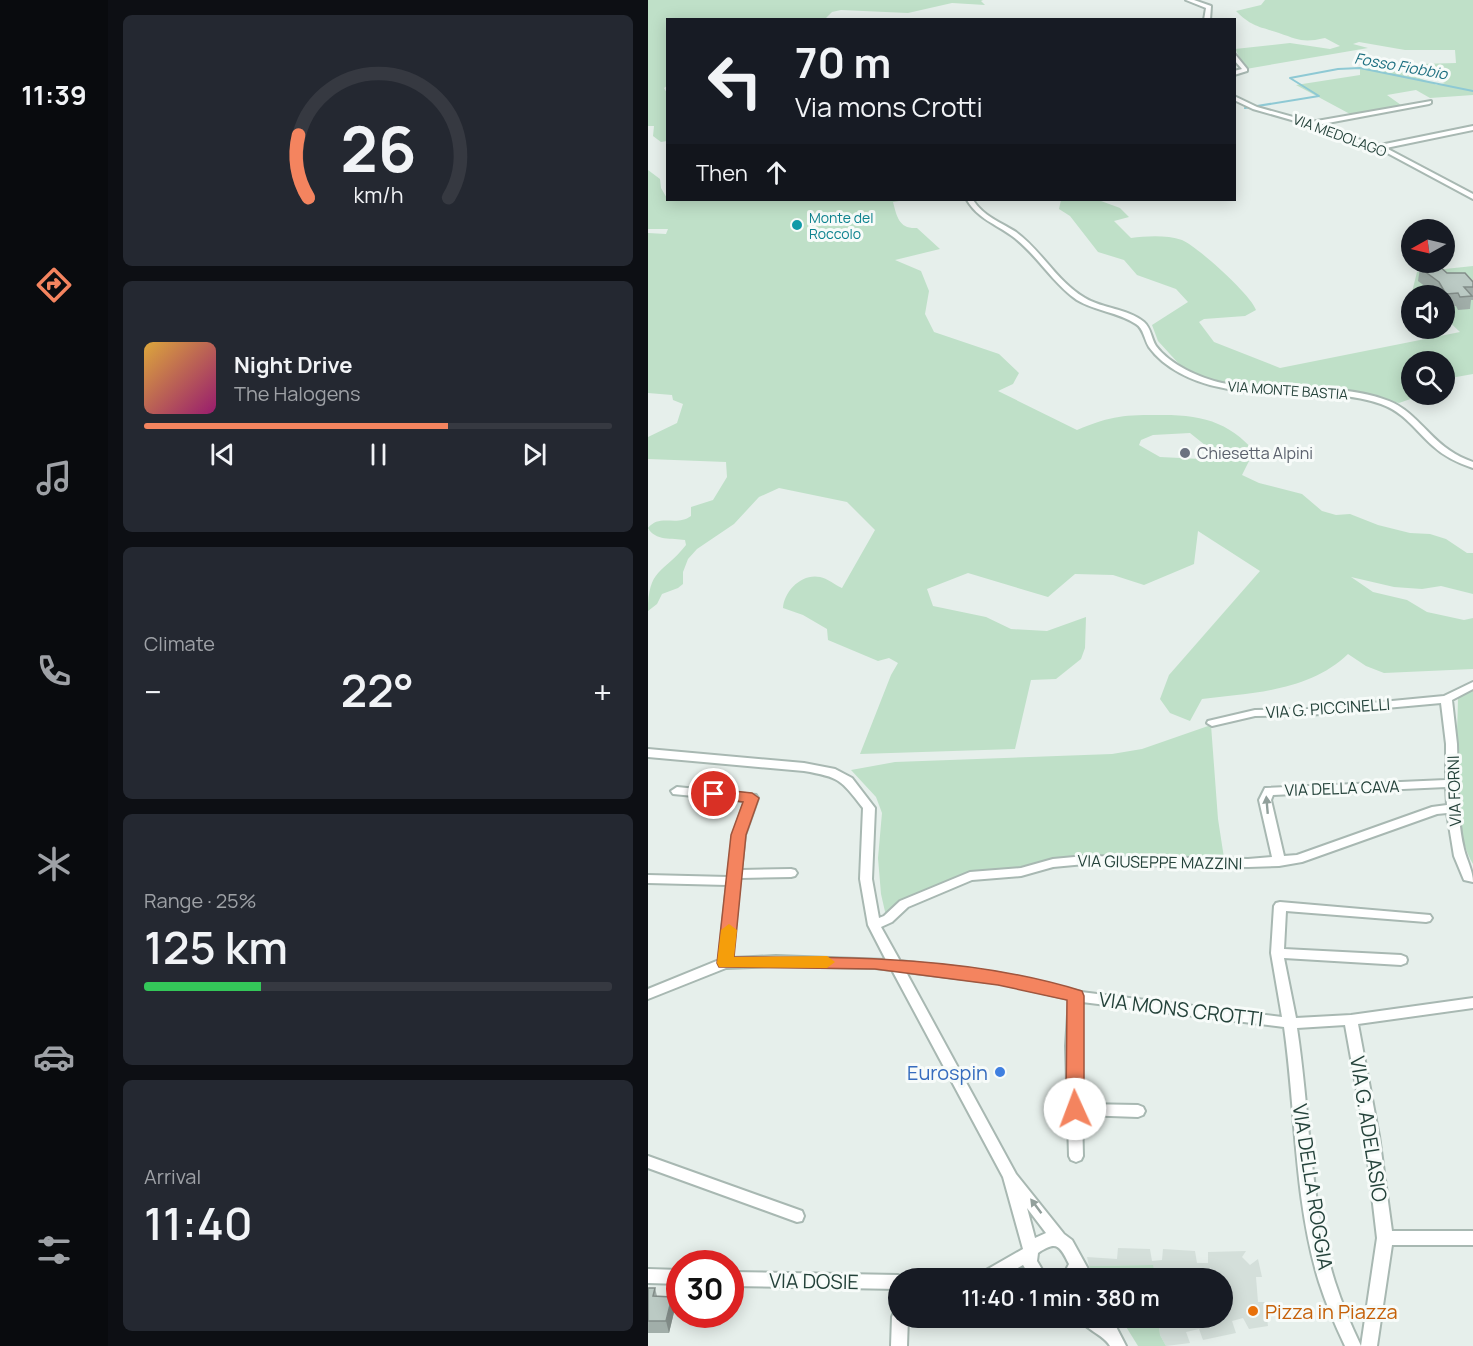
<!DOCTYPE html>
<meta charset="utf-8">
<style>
:root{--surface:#171b24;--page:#242831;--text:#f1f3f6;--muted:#9ea1a6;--line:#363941;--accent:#f4845f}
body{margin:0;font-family:Manrope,sans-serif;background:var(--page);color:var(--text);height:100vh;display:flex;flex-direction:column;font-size:22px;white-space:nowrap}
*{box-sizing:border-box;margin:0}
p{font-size:20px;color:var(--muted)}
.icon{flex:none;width:33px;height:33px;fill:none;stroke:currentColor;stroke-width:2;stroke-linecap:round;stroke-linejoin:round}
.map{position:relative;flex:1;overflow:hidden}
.details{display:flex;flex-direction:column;gap:15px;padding:15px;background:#0d0f14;width:540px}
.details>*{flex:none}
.hud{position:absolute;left:18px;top:18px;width:570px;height:183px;border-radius:0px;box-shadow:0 3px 15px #0003;background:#171b24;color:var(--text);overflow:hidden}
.needle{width:39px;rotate:262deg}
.tools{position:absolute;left:753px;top:219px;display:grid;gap:12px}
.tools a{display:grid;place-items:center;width:54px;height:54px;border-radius:50%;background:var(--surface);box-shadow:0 3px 15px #0003;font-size:30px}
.speed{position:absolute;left:18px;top:1250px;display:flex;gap:12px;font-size:30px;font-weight:700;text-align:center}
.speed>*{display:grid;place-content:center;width:78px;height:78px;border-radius:50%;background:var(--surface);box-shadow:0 3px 15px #0003;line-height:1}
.speed .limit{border:9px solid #d22;background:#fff;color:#111}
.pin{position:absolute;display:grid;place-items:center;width:51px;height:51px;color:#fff;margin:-26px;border:3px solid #fff;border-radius:50%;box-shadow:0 2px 6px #0007}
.me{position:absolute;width:66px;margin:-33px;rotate:358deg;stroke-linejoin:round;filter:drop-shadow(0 0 4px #0008)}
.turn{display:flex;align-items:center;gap:21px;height:126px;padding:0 30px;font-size:27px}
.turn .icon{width:78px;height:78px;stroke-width:2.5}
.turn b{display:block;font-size:42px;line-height:51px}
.then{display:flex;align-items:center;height:57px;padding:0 30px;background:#0003;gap:12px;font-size:22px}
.big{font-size:45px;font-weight:600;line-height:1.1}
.details .widget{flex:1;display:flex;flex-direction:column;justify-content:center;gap:9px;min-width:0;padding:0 21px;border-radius:9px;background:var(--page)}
.details .dial{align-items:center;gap:0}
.dial svg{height:156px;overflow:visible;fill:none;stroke:var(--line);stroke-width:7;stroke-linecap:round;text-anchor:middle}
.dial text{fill:var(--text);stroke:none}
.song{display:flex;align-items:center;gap:18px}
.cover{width:72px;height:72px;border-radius:9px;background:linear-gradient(135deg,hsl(40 70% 55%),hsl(320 70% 35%))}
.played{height:6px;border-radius:3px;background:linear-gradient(90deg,var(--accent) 65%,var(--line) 65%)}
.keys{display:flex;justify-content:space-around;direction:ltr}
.heat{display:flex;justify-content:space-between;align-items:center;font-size:33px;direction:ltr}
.charge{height:9px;border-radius:4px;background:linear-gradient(90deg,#34c759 25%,var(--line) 0)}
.trip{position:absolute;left:240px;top:1268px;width:345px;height:60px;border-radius:30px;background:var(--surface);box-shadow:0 3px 15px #0003;font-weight:600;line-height:60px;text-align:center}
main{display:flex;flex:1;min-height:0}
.dock{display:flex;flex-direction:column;width:108px;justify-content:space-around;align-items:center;background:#090b0e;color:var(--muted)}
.dock .icon{width:42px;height:42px}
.dock .active{color:var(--accent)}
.dock b{font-size:27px;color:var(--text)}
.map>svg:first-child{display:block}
</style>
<main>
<nav class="dock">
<b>11:39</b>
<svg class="icon active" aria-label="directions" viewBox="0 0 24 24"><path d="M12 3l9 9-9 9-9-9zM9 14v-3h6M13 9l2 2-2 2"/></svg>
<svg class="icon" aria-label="music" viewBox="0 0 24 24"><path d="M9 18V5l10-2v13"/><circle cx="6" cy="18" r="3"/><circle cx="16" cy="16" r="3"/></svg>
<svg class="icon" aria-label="phone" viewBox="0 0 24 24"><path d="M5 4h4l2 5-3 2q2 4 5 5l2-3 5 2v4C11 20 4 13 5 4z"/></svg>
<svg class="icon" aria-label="climate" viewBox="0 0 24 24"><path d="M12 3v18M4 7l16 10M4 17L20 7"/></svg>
<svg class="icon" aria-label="car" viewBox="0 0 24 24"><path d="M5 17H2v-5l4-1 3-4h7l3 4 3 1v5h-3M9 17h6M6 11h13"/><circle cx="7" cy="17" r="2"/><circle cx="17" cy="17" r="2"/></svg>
<svg class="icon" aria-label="filters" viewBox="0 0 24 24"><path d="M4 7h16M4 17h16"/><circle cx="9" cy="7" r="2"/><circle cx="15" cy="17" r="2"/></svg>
</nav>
<section class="details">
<div class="widget dial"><svg viewBox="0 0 100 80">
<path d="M14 69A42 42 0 1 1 86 69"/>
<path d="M14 69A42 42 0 0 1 9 37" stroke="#f4845f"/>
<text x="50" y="56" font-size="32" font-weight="700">26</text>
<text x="50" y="72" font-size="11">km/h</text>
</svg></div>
<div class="widget">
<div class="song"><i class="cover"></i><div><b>Night Drive</b><p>The Halogens</p></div></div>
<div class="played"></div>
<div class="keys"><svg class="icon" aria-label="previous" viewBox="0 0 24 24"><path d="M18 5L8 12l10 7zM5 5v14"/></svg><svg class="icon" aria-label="pause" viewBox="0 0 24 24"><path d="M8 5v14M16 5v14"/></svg><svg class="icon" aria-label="next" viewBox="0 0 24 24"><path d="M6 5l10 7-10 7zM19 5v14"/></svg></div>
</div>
<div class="widget"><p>Climate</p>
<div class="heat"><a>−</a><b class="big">22°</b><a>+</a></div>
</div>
<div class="widget"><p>Range · 25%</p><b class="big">125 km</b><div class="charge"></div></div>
<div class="widget"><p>Arrival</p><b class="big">11:40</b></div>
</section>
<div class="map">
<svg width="825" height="1346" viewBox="0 0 825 1346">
<rect width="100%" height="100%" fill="#e6efeb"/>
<!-- built -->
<path fill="#d4dfda" d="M 470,1248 L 502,1249 L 504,1261 L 514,1260 L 515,1249 L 547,1251 L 549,1263 L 560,1263 L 560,1252 L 598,1251 L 594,1257 L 602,1265 L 610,1259 L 614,1277 L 608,1277 L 610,1302 L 617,1302 L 620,1326 L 601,1329 L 595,1318 L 584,1321 L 588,1333 L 555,1340 L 551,1329 L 538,1332 L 542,1343 L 518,1346 L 512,1335 L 510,1317 L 574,1317 L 574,1278 L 491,1278 L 505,1270 L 505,1265 L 441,1266 L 439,1257 L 469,1259 Z"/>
<!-- green -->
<path fill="#bfe0c8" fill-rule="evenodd" d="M 0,0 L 335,0 L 333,1 L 337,5 L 304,3 L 260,13 L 193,10 L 184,12 L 176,20 L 20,20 L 20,85 L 16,88 L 19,93 L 19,141 L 13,142 L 5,136 L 6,126 L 0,126 Z
M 617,0 L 825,0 L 825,95 L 782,98 L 768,90 L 739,95 L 753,105 L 702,114 L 648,85 L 712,75 L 712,67 L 756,72 L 789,85 L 797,83 L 784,77 L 771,64 L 808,63 L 807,50 L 757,50 L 711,42 L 705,44 L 720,48 L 598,69 L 587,49 L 642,43 L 682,49 L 692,46 L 677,38 C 655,43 651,40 631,33 C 610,26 604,27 588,11 L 613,5 Z
M 0,170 L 12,179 L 13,188 L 20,200 L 257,200 L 245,202 C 249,217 251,229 269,228 L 292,249 L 247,260 L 273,271 L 281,291 L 277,314 L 286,332 L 351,354 L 371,373 L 365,384 L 350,391 L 429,430 C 466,415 475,415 515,415 C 559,415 585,424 613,459 L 602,459 L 594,475 L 611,483 L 654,494 L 674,511 L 688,515 L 702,514 L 730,525 L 762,533 L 782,534 L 798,539 L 819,553 L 825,553 L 825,594 L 793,586 L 774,589 L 746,587 L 703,577 L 725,592 L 759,600 L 779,612 L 816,620 L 825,618 L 825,669 L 736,673 L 718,666 L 700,654 C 662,691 604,693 554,699 L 542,721 L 522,713 L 512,699 L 521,675 L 612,571 L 550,531 L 546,564 L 496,585 L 465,575 L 427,574 L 400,597 L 320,573 L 279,589 L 285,606 L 338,617 L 363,629 L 399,631 L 438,617 L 437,648 L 433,659 L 408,679 L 383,680 L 367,749 L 212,754 L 243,675 L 250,663 L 241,658 L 230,661 L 180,640 L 179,629 L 155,615 L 135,608 C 136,591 154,573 172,577 C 179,578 187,585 194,588 L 227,530 L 199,502 L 131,488 L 111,497 L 86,524 L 49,549 L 40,559 L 35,572 L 35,584 L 30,588 L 14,594 L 9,604 L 0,611 C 0,568 15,574 38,545 L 37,540 C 24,538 7,541 0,528 C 12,513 28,527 43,516 L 43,507 L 65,500 L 79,477 L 78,462 L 0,459 L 0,437 L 29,423 L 35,404 L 25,400 L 24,395 L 0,393 L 0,233 L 18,234 L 20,229 L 0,229 ZM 542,433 L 557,445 L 561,452 L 553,459 L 512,457 L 491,445 L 493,440 L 505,435 Z
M 413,200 L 474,200 L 453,201 L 472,208 L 481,217 L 466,221 L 483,238 C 499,236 519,235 534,240 C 549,246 604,296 608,310 L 597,316 L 556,319 L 551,322 L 566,342 L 632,368 L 812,332 L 797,318 L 796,296 L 769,295 L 764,292 L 769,272 L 825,266 L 825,374 L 797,379 L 796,362 L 764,362 L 764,394 L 769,395 L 768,397 L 751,403 L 684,386 L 606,387 L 558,379 L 532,365 L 510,341 L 504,325 L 540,302 L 528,289 L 489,275 L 476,260 L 450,252 L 422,216 L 411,209 Z
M 825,688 L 825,864 C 800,820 810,745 810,694 Z
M 563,725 L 570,819 L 576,858 L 437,856 L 373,870 L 326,873 L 238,916 L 233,894 L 230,858 L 234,813 L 228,797 L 203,770 L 247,762 L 464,754 L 494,749 Z
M 505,1265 L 506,1270 L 491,1278 L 448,1278 L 441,1266 Z
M 472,1317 L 510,1317 L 512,1335 L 518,1346 L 490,1346 Z"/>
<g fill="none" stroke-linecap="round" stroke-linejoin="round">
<!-- stream -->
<path stroke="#8ec9d4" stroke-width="2" d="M 597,108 L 671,96 L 642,78 L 690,69 L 712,68 L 825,91"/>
<!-- minor casing -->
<g stroke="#a8b8b2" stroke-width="4">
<path id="minor" d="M 538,0 L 546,0 L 563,6 L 562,20 L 556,20 L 558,8 Z
M 586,53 L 599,69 L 599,71 L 586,75 L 586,71 L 594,69 L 586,60 Z
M 586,96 L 609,107 L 663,122 L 783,101 L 783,103 L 781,104 L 669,125 L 679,131 L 732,145 L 825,126 L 825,130 L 738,148 L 825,194 L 825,199 L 730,148 L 675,133 L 661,125 L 605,109 L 586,100 Z
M 319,200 L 325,200 C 335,216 352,222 368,232 C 394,251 409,282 437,298 C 455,309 479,308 496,322 C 503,328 503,338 508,346 C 522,365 552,378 574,383 C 630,395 687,380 741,401 C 766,411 779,435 801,450 C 808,455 816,459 825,462 L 825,468 C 810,463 797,457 785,446 C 768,431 756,412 733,404 C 680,386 624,400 571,387 C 545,382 516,368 501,347 C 496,339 496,329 488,324 C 470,312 447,311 429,300 C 404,283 389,254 364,236 C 348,224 330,219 319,200 Z
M 825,682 L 825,689 L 804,700 L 809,744 L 810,780 L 812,783 L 810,786 C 810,807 811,828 816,849 C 819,861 825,871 825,882 L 816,880 L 806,856 L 799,813 L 789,814 L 654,862 L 631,866 L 600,867 L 437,864 L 405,867 L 373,876 L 324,880 L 260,907 L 244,922 L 233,927 L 252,961 L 350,973 L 433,992 L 634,1017 L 623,953 L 626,906 L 628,903 L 632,902 L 782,915 L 784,918 L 782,921 L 778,922 L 638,911 L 636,949 L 753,955 L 758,957 L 759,960 L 758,963 L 753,965 L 636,958 L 648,1018 L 703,1015 L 825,998 L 825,1008 L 710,1024 L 731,1136 L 744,1231 L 825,1231 L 825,1245 L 744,1245 L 729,1346 L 713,1346 L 729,1238 L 717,1136 L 697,1025 L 649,1028 C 662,1112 661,1200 687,1282 C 694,1304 703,1325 713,1346 L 697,1346 C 687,1325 678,1304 671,1282 C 646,1200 648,1112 636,1027 L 434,1002 L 432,1046 L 434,1104 L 490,1105 L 495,1107 L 497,1111 L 495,1115 L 490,1117 L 434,1115 L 435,1156 L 433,1160 L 428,1162 L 423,1160 L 421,1156 L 418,1046 L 421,999 L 350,983 L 258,972 L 368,1174 L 416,1234 L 424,1240 L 445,1278 L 414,1278 L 421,1264 C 412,1246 409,1240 390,1253 L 389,1261 L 399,1278 L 383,1278 L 375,1265 L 352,1278 L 330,1278 L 333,1273 L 375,1249 L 355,1177 L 244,970 L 227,968 L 128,966 L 78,968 L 0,999 L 0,989 L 71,960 L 79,885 L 0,883 L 0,875 L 80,877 L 85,835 L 97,801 L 25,794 L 23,791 L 29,787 L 108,795 L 110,798 L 97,835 L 93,870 L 143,869 L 147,870 L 149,873 L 147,876 L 143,877 L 92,878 L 84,958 L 128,956 L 238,960 L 220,925 L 212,879 L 215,808 C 193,780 192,777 156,771 L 0,757 L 0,749 L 156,763 L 187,769 L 204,778 L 227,808 L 224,879 L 231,918 L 236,916 L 252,901 L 322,872 L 373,868 L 405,859 L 437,856 L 600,859 L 624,857 L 611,800 L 617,788 L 798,780 L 798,744 L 793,703 L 661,715 L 607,716 L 564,726 L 559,723 L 560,721 L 607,710 L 661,709 L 796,696 ZM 798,787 L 799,805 L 784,807 L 649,855 L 636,856 L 623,800 L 625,795 ZM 379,1208 L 398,1233 L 387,1238 Z
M 0,1156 L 154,1211 L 156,1216 L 154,1221 L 149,1222 L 0,1168 Z
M 0,1269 L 32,1270 L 32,1284 L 0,1283 Z
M 82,1272 L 250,1275 L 256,1278 L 250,1278 L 250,1289 L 82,1286 Z
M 250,1310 L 250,1317 L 260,1317 L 259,1346 L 243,1346 L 244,1317 L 246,1312 Z
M 431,1317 L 463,1317 L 478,1346 L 462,1346 C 455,1334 437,1330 431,1317 Z"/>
</g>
<!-- minor -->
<use href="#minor" fill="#fff" fill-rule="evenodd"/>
</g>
<!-- wall -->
<path fill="#a1aea9" d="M 772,268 L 799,273 L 825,282 L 825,300 L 823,300 L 822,309 L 810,310 L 808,306 L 797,307 L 796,296 L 790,296 L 770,281 Z
M 0,1288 L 7,1288 L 9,1296 L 27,1308 L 21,1333 L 0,1333 Z"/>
<!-- shaded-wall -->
<path fill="#838d89" d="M 24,1297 L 27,1308 L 21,1333 L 18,1321 Z"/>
<!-- building -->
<path fill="#bbcac4" stroke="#838d89" stroke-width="1.5" d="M 790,265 L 799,273 L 817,273 L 825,282 L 825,287 L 816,287 L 824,296 L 812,297 L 810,293 L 798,294 L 791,282 L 772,268 Z
M 0,1288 L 7,1288 L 5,1296 L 24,1297 L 18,1321 L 0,1321 Z"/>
<!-- one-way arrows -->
<defs><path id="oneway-solid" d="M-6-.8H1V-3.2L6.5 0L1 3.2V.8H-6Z" transform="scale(1.5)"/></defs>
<g fill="#92a09c">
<use href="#oneway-solid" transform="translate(619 805) rotate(-95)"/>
<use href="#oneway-solid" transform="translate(388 1206) rotate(-127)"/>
</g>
<!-- route -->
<path fill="#f4845f" stroke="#9f563e" stroke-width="1.5" d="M 66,789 L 104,793 L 111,798 L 98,835 L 86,957 C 202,957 321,956 434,991 L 436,996 L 436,1109 L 434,1115 L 427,1117 L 421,1115 L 418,1109 L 419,1000 L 350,985 L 227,969 L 71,967 L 69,963 L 83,835 L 95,802 L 61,798 L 59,794 L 61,791 Z"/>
<!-- slow -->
<path fill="#f59e0b" d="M 81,924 L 89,930 L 86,957 L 179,956 L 187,962 L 179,968 L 71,967 L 69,963 L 73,930 Z"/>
<!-- markers -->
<circle fill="#0f9aa8" stroke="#f7fbf9" stroke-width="2" cx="149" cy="225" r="6"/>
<circle fill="#6b7280" stroke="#f7fbf9" stroke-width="2" cx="537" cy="453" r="6"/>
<circle fill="#3f7fe0" stroke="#f7fbf9" stroke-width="2" cx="352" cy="1072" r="6"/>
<circle fill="#e8710a" stroke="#f7fbf9" stroke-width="2" cx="605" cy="1311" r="6"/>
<g text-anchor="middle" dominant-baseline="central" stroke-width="6" stroke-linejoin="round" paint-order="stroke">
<!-- far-street labels -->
<g font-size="14" fill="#24423a" stroke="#f7fbf9">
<text transform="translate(692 135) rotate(20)">VIA MEDOLAGO</text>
<text transform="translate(640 390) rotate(4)">VIA MONTE BASTIA</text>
</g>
<!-- far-culture labels -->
<g font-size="14" fill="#0d838f" stroke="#f7fbf9" text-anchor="start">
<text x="161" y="217">Monte del<tspan x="161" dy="16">Roccolo</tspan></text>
</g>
<!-- far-water labels -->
<g font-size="15" font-style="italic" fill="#1c6f80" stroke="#f7fbf9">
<text transform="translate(753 66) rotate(10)">Fosso Fiobbio</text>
</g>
<!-- worship labels -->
<g font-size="16" fill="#5b616d" stroke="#f7fbf9" text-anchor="start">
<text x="549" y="453">Chiesetta Alpini</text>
</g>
<!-- street labels -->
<g font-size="16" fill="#24423a" stroke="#f7fbf9">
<text transform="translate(680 708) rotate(-4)">VIA G. PICCINELLI</text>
<text transform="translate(694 788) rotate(-2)">VIA DELLA CAVA</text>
<text transform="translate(806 791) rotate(-92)">VIA FORNI</text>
<text transform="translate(512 862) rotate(1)">VIA GIUSEPPE MAZZINI</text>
</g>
<!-- near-street labels -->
<g font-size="20" fill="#24423a" stroke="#f7fbf9">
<text transform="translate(533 1009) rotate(7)">VIA MONS CROTTI</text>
<text transform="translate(721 1129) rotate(81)">VIA G. ADELASIO</text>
<text transform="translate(665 1187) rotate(81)">VIA DELLA ROGGIA</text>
<text transform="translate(166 1281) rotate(1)">VIA DOSIE</text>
</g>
<!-- near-shop labels -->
<g font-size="20" fill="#366cbe" stroke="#f7fbf9" text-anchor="end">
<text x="340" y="1072">Eurospin</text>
</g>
<!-- near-food labels -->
<g font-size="20" fill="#c56008" stroke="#f7fbf9" text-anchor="start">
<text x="617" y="1311">Pizza in Piazza</text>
</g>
</g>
</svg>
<div class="tools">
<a><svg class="needle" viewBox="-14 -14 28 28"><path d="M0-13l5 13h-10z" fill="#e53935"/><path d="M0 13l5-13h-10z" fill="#9ea1a6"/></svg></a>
<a><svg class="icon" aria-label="sound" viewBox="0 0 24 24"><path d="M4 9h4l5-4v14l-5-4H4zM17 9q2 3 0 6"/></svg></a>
<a><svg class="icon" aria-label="search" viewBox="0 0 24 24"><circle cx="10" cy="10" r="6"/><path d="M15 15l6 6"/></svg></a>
</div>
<div class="speed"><div class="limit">30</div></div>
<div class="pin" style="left:66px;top:794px;background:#d93025"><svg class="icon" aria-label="arrive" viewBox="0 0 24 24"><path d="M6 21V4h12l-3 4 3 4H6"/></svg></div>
<svg class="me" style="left:427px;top:1109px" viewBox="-20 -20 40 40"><circle r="19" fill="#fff"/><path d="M0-13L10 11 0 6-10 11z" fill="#f4845f"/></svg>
<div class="trip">11:40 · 1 min · 380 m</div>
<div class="hud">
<div class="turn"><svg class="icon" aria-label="left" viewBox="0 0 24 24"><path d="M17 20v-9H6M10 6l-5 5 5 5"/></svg><div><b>70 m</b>Via mons Crotti</div></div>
<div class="then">Then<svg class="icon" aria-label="ahead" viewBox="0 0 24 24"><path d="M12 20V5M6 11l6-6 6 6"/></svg></div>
</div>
</div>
</main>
